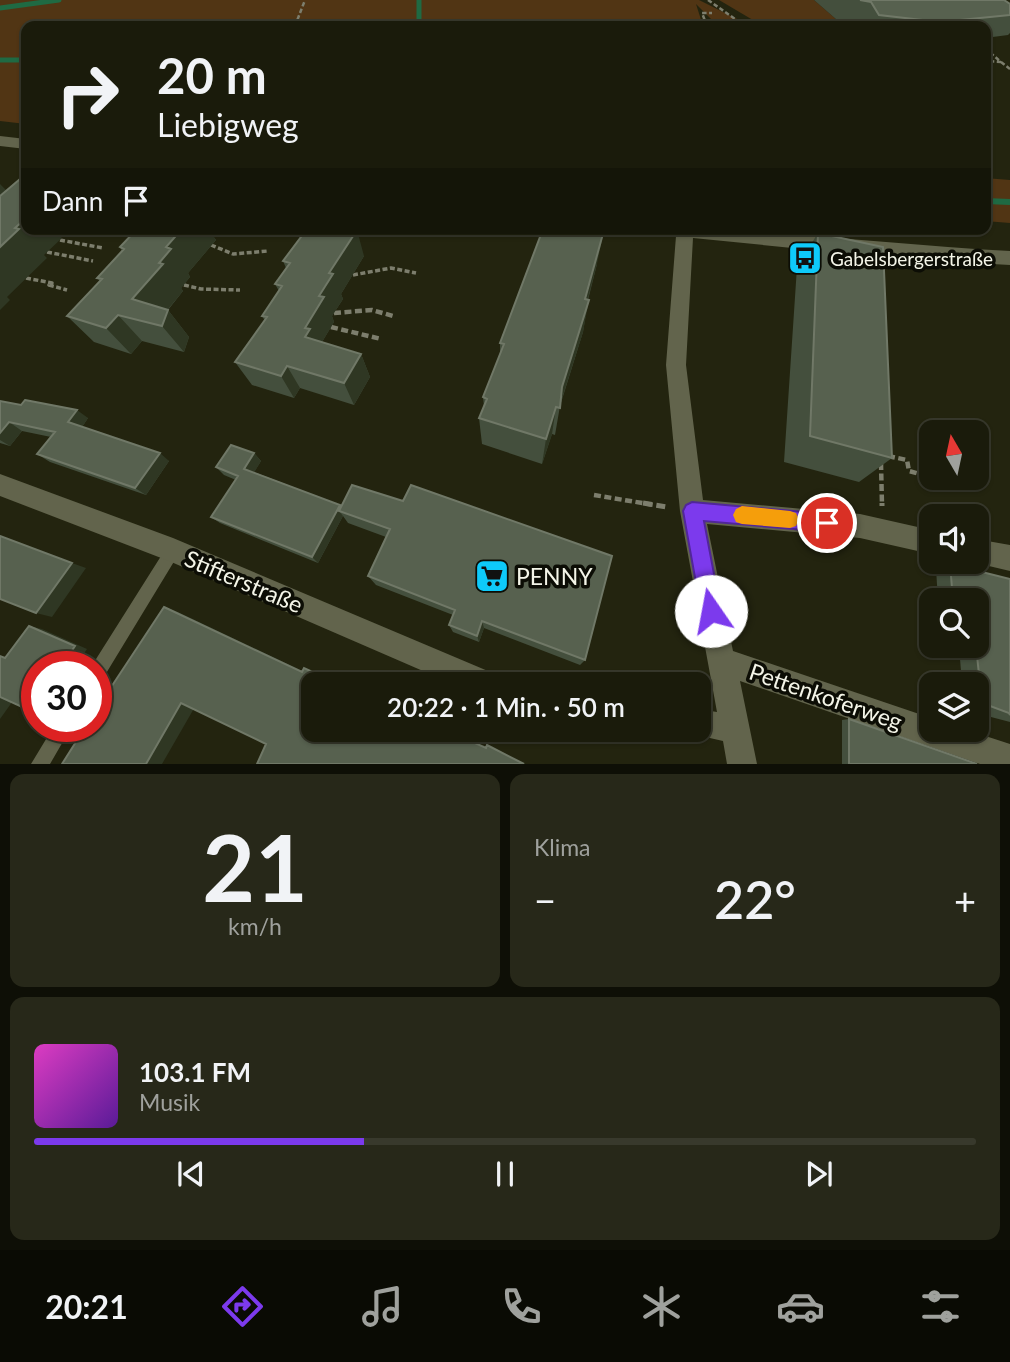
<!DOCTYPE html>
<html lang="de">
<meta charset="utf-8">
<style>
:root{--surface:#1a1b0b;--page:#272819;--text:#f1f3f6;--muted:#9fa19d;--line:#38392c;--accent:#7c3aed}
body{margin:0;font-family:Lato,sans-serif;background:var(--page);color:var(--text);height:100vh;display:flex;flex-direction:column;font-size:26px;white-space:nowrap}
*{box-sizing:border-box;margin:0}
p{font-size:23px;color:var(--muted)}
.icon{flex:none;width:38px;height:38px;fill:none;stroke:currentColor;stroke-width:2;stroke-linecap:round;stroke-linejoin:round}
.map{position:relative;height:764px;overflow:hidden}
.side{display:flex;flex-direction:column;gap:10px;padding:10px;background:#0e0f06;flex:1}
.side>*{flex:none}
.top-card{position:absolute;left:21px;top:21px;width:970px;height:214px;border-radius:14px;box-shadow:0 2px 5px #0004,0 0 0 2px var(--line);background:#1a1b0b;color:var(--text);overflow:hidden}
.needle{width:46px;rotate:351deg}
.tools{position:absolute;left:919px;top:420px;display:grid;gap:14px}
.tools a{display:grid;place-items:center;width:70px;height:70px;border-radius:14px;background:var(--surface);box-shadow:0 2px 5px #0004,0 0 0 2px var(--line);font-size:35px}
.speed{position:absolute;left:21px;top:651px;display:flex;gap:14px;font-size:35px;font-weight:700;text-align:center}
.speed>*{display:grid;place-content:center;width:91px;height:91px;border-radius:50%;background:var(--surface);box-shadow:0 2px 5px #0004,0 0 0 2px var(--line);line-height:1}
.speed .limit{border:10px solid #d22;background:#fff;color:#111}
.pin{position:absolute;display:grid;place-items:center;width:60px;height:60px;color:#fff;margin:-30px;border:4px solid #fff;border-radius:50%;box-shadow:0 2px 7px #0007}
.me{position:absolute;width:77px;margin:-38px;rotate:348deg;stroke-linejoin:round;filter:drop-shadow(0 0 5px #0008)}
.turn{display:flex;align-items:center;gap:24px;height:147px;padding:0 21px;font-size:32px}
.turn .icon{width:91px;height:91px;stroke-width:2.5}
.turn b{display:block;font-size:49px;line-height:60px}
.then{display:flex;align-items:center;height:66px;padding:0 21px;background:#0003;gap:14px;font-size:26px}
.big{font-size:52px;font-weight:600;line-height:1.1}
.side .card{flex:1;display:flex;flex-direction:column;justify-content:center;gap:10px;min-width:0;padding:0 24px;border-radius:14px;background:var(--page)}
.side .dial{align-items:center;gap:0}
.dial b{font-size:91px;line-height:1}
.song{display:flex;align-items:center;gap:21px}
.cover{width:84px;height:84px;border-radius:10px;background:linear-gradient(135deg,hsl(310 70% 55%),hsl(270 70% 35%))}
.played{height:7px;border-radius:4px;background:linear-gradient(90deg,var(--accent) 35%,var(--line) 35%)}
.keys{display:flex;justify-content:space-around;direction:ltr}
.heat{display:flex;justify-content:space-between;align-items:center;font-size:38px;direction:ltr}
.side .tiles{flex:1;display:grid;gap:10px;grid-template-columns:1fr 1fr}
.card:last-child{grid-column:span 2}
.trip{position:absolute;left:301px;top:672px;width:410px;height:70px;border-radius:14px;background:var(--surface);box-shadow:0 2px 5px #0004,0 0 0 2px var(--line);font-weight:600;line-height:70px;text-align:center}
.dock{display:flex;height:112px;justify-content:space-around;align-items:center;background:#0a0b04;color:var(--muted)}
.dock .icon{width:49px;height:49px}
.dock .current{color:var(--accent)}
.dock b{font-size:32px;color:var(--text)}
.map>svg:first-child{display:block}
</style>
<div class="map">
<svg width="1010" height="764" viewBox="0 0 1010 764">
<rect width="100%" height="100%" fill="#23240f"/>
<!-- green -->
<path fill="#513514" d="M 0,0 L 699,0 L 751,26 L 718,26 L 696,4 L 703,26 L 26,26 L 26,124 L 0,121 Z
M 719,0 L 814,0 L 837,20 L 860,24 L 861,26 L 763,26 Z
M 985,178 L 1010,180 L 1010,223 L 985,221 Z"/>
<g fill="none" stroke-linecap="round" stroke-linejoin="round">
<!-- stream-far1 -->
<path stroke="#1f6a43" stroke-width="5" d="M 419,0 L 419,26
M 0,8 L 59,0
M 0,60 L 26,60"/>
<!-- stream -->
<path stroke="#1f6a43" stroke-width="6" d="M 985,201 L 1010,202"/>
<!-- path-far3 -->
<path stroke="#7d7e6d" stroke-width="2.5" stroke-dasharray="4.5 2.5" stroke-linecap="butt" d="M 708,0 L 745,26
M 295,26 L 305,0
M 707,26 L 702,13 L 712,13
M 985,48 L 1001,62 L 985,61
M 1001,62 L 1010,69"/>
<!-- path-far2 -->
<path stroke="#7d7e6d" stroke-width="3.5" stroke-dasharray="5 2.5" stroke-linecap="butt" d="M 60,240 L 103,248
M 211,245 L 233,254 L 268,251
M 47,252 L 93,261
M 353,275 L 391,268 L 416,273
M 26,278 L 52,283 L 49,285 L 67,290
M 184,285 L 201,289 L 240,290"/>
<!-- path-far1 -->
<path stroke="#7d7e6d" stroke-width="4.5" stroke-dasharray="7 3.5" stroke-linecap="butt" d="M 334,313 L 372,310 L 393,316
M 331,327 L 381,339
M 888,456 L 907,460 L 909,471 L 931,477
M 881,463 L 882,505
M 935,478 L 959,484
M 594,495 L 654,505"/>
<!-- path -->
<path stroke="#7d7e6d" stroke-width="5" stroke-dasharray="9 4.5" stroke-linecap="butt" d="M 643,503 L 667,507
M 882,503 L 882,506"/>
<!-- lane -->
<path fill="#62644c" fill-rule="evenodd" d="M 173,543 L 178,545 L 180,550 L 178,555 L 102,680 L 96,682 L 96,667 L 91,667 L 168,545 Z
M 54,726 L 72,726 L 50,764 L 31,764 Z"/>
<!-- street -->
<path fill="#62644c" fill-rule="evenodd" d="M 0,136 L 26,139 L 26,149 L 0,146 Z
M 658,229 C 776,229 893,245 1010,251 L 1010,265 L 903,259 L 693,238 L 686,365 L 703,500 L 860,514 L 931,530 L 931,554 L 860,538 L 707,524 L 733,651 L 931,718 L 931,730 L 967,730 L 1010,744 L 1010,764 L 980,764 L 740,681 L 757,764 L 727,764 L 723,741 L 688,733 L 686,730 L 698,730 L 698,709 L 717,712 L 680,511 L 666,365 L 676,236 L 661,233 Z
M 0,474 L 173,538 L 495,674 L 499,684 L 453,684 L 169,561 L 0,496 Z
M 976,539 L 1010,545 L 1010,571 L 972,562 L 976,562 Z"/>
</g>
<!-- wall -->
<path fill="#444f3d" d="M 814,0 L 1004,0 L 1010,4 L 1010,33 L 1008,35 L 985,38 L 985,26 L 861,26 L 860,24 L 837,20 Z
M 137,229 L 219,229 L 213,236 L 216,240 L 188,273 L 190,277 L 181,288 L 183,291 L 168,310 L 189,337 L 184,352 L 142,341 L 131,354 L 94,342 L 67,316 L 100,281 L 97,278 L 122,251 L 120,247 Z
M 818,233 L 892,458 L 859,482 L 784,462 L 797,267 Z
M 364,256 L 341,294 L 343,299 L 332,316 L 334,322 L 322,342 L 361,354 L 370,377 L 354,405 L 300,388 L 294,398 L 252,385 L 235,362 L 265,321 L 262,316 L 279,291 L 275,284 L 286,268 L 283,261 Z
M 597,264 L 588,300 L 583,332 L 560,406 L 555,435 L 552,434 L 542,464 L 482,444 L 479,418 L 484,407 L 483,397 L 500,355 L 500,343 Z
M 0,401 L 88,418 L 82,427 L 169,461 L 146,495 L 50,462 L 37,454 L 51,437 L 22,431 L 10,446 L 0,443 Z
M 254,453 L 261,461 L 254,472 L 340,505 L 341,506 L 352,485 L 585,660 L 580,665 L 484,628 L 479,642 L 453,632 L 449,625 L 453,615 L 376,585 L 368,576 L 386,537 L 348,523 L 343,516 L 318,563 L 220,523 L 211,517 L 236,480 L 224,475 L 216,467 Z
M 950,564 L 1010,579 L 1010,722 L 991,717 L 991,714 L 976,709 L 976,684 L 962,684 L 959,646 L 958,646 L 976,646 L 976,600 L 938,600 L 936,569 Z
M 849,719 L 977,764 L 842,764 L 842,720 Z"/>
<!-- shaded-wall -->
<path fill="#2f3723" d="M 0,184 L 7,191 L 0,198 Z
M 26,218 L 26,229 L 65,229 L 59,235 L 62,238 L 44,255 L 47,258 L 7,297 L 10,300 L 0,310 L 0,247 L 15,228 Z
M 182,229 L 219,229 L 213,236 L 216,240 L 188,273 L 190,277 L 181,288 L 183,291 L 155,325 L 132,299 L 159,263 L 166,247 Z
M 357,230 L 364,256 L 341,294 L 343,299 L 332,316 L 334,322 L 319,347 L 305,337 L 305,328 L 329,273 Z
M 604,230 L 597,264 L 582,321 L 589,300 L 583,332 L 559,408 L 562,387 Z
M 168,310 L 189,337 L 184,352 L 162,326 Z
M 118,315 L 142,341 L 131,354 L 106,328 Z
M 361,354 L 370,377 L 354,405 L 344,383 Z
M 287,366 L 300,388 L 294,398 L 281,376 Z
M 556,407 L 552,434 L 542,464 L 546,439 Z
M 77,410 L 88,418 L 80,430 L 68,422 Z
M 9,422 L 22,431 L 10,446 L 0,440 L 0,433 Z
M 160,453 L 169,461 L 146,495 L 135,488 Z
M 254,453 L 261,461 L 252,476 L 244,469 Z
M 340,505 L 345,511 L 339,511 L 343,516 L 318,563 L 312,557 Z
M 72,563 L 86,568 L 52,617 L 36,613 Z
M 164,607 L 178,612 L 311,675 L 302,672 Z
M 482,621 L 484,628 L 479,642 L 477,636 Z
M 29,626 L 42,629 L 87,649 L 75,667 L 61,667 Z
M 0,696 L 15,698 L 0,719 Z
M 37,702 L 37,711 L 31,711 Z
M 181,703 L 196,705 L 162,764 L 146,764 Z"/>
<!-- building -->
<path fill="#57614f" stroke="#707867" stroke-width="2" d="M 860,0 L 1004,0 L 1010,4 L 1010,15 L 940,22 L 879,15 L 871,2 Z
M 26,174 L 26,218 L 15,228 L 19,229 L 0,247 L 0,196 Z
M 137,229 L 182,229 L 166,247 L 171,249 L 159,263 L 163,264 L 132,299 L 168,310 L 162,326 L 118,315 L 106,328 L 67,316 L 102,279 L 97,278 L 124,249 L 120,247 Z
M 307,229 L 357,230 L 329,273 L 333,274 L 319,296 L 324,297 L 305,328 L 310,329 L 305,337 L 361,354 L 344,383 L 287,366 L 281,376 L 235,362 L 267,317 L 262,316 L 282,286 L 275,284 L 290,263 L 283,261 Z
M 543,229 L 604,230 L 585,299 L 589,300 L 562,387 L 560,408 L 556,407 L 546,439 L 479,418 L 487,399 L 483,397 L 504,344 L 500,343 Z
M 818,233 L 883,247 L 892,458 L 810,436 Z
M 25,400 L 77,410 L 68,422 L 160,453 L 135,488 L 37,454 L 55,432 L 9,422 L 0,433 L 0,401 L 21,405 Z
M 231,445 L 254,453 L 244,469 L 340,505 L 312,557 L 211,517 L 238,476 L 216,467 Z
M 352,485 L 403,501 L 411,485 L 612,556 L 585,660 L 482,621 L 477,636 L 449,625 L 455,610 L 368,576 L 390,529 L 339,511 Z
M 0,536 L 72,563 L 36,613 L 0,599 Z
M 950,564 L 1010,579 L 1010,715 L 1009,713 L 982,703 L 976,646 L 976,600 L 953,600 Z
M 164,607 L 302,672 L 304,668 L 328,679 L 329,676 L 345,684 L 313,684 L 313,730 L 434,730 L 458,740 L 459,736 L 486,748 L 487,745 L 524,764 L 257,764 L 266,744 L 181,703 L 146,764 L 62,764 L 86,726 L 96,726 L 96,710 Z
M 29,626 L 75,646 L 61,667 L 37,667 L 37,702 L 31,711 L 0,697 L 0,656 L 5,658 Z
M 849,719 L 977,764 L 849,764 Z"/>
<!-- route -->
<path fill="#7c3aed" stroke="#51269a" stroke-width="2" d="M 692,502 L 827,514 L 834,517 L 836,523 L 834,529 L 827,532 L 704,521 L 721,611 L 718,619 L 711,621 L 704,619 L 701,611 L 683,511 L 686,505 Z"/>
<!-- slow -->
<path fill="#f59e0b" d="M 742,506 L 790,511 L 796,513 L 799,519 L 796,526 L 790,528 L 742,524 L 736,522 L 733,515 L 736,509 Z"/>
<!-- icons -->
<defs>
<g id="bus-square" transform="scale(1.75)"><rect x="-9" y="-9" width="18" height="18" rx="4" fill="#0ecafa" stroke="#0c0d05"/><path d="M-5-6H5V4H4V6H2V4H-2V6H-4V4H-5ZM-3.5-4V0h7V-4ZM-3.5 1.2v1.5H-2V1.2ZM2 1.2v1.5H3.5V1.2Z" fill="#111"/></g>
<g id="supermarket-square" transform="scale(1.75)"><rect x="-9" y="-9" width="18" height="18" rx="4" fill="#0ecafa" stroke="#0c0d05"/><path d="M-6-5.5h2.5l.6 2H6L4.5 2H-2.5L-4.4-4H-6ZM-1.5 3.2a1.3 1.3 0 1 0 .1 0ZM3 3.2a1.3 1.3 0 1 0 .1 0Z" fill="#111"/></g>
</defs>
<g fill-rule="evenodd">
<use href="#bus-square" x="805" y="258"/>
<use href="#supermarket-square" x="492" y="576"/>
</g>
<g text-anchor="middle" dominant-baseline="central" stroke-width="7" stroke-linejoin="round" paint-order="stroke">
<!-- poi labels -->
<g font-size="19" fill="#f4f5e8" stroke="#0c0d05" text-anchor="start">
<text x="830" y="258">Gabelsbergerstraße</text>
</g>
<!-- near-poi labels -->
<g font-size="23" fill="#f4f5e8" stroke="#0c0d05" text-anchor="start">
<text x="516" y="576">PENNY</text>
</g>
<!-- near-street labels -->
<g font-size="23" fill="#f4f5e8" stroke="#0c0d05">
<text transform="translate(244 581) rotate(23)">Stifterstraße</text>
<text transform="translate(826 696) rotate(19)">Pettenkoferweg</text>
</g>
</g>
</svg>
<div class="tools">
<a><svg class="needle" viewBox="-14 -14 28 28"><path d="M0-13l5 13h-10z" fill="#e53935"/><path d="M0 13l5-13h-10z" fill="#9fa19d"/></svg></a>
<a><svg class="icon" aria-label="sound" viewBox="0 0 24 24"><path d="M4 9h4l5-4v14l-5-4H4zM17 9q2 3 0 6"/></svg></a>
<a><svg class="icon" aria-label="search" viewBox="0 0 24 24"><circle cx="10" cy="10" r="6"/><path d="M15 15l6 6"/></svg></a>
<a><svg class="icon" aria-label="layers" viewBox="0 0 24 24"><path d="M12 4l9 5-9 5-9-5zM3 14l9 5 9-5"/></svg></a>
</div>
<div class="speed"><div class="limit">30</div></div>
<div class="pin" style="left:827px;top:523px;background:#d93025"><svg class="icon" aria-label="arrive" viewBox="0 0 24 24"><path d="M6 21V4h12l-3 4 3 4H6"/></svg></div>
<svg class="me" style="left:711px;top:611px" viewBox="-20 -20 40 40"><circle r="19" fill="#fff"/><path d="M0-13L10 11 0 6-10 11z" fill="#7c3aed"/></svg>
<div class="trip">20:22 · 1 Min. · 50 m</div>
<div class="top-card">
<div class="turn"><svg class="icon" aria-label="right" viewBox="0 0 24 24"><path d="M7 20v-9h11M14 6l5 5-5 5"/></svg><div><b>20 m</b>Liebigweg</div></div>
<div class="then">Dann<svg class="icon" aria-label="arrive" viewBox="0 0 24 24"><path d="M6 21V4h12l-3 4 3 4H6"/></svg></div>
</div>
</div>
<section class="side">
<div class="tiles">
<div class="card dial"><b>21</b><p>km/h</p></div>
<div class="card"><p>Klima</p>
<div class="heat"><a>−</a><b class="big">22°</b><a>+</a></div>
</div>
<div class="card">
<div class="song"><i class="cover"></i><div><b>103.1 FM</b><p>Musik</p></div></div>
<div class="played"></div>
<div class="keys"><svg class="icon" aria-label="previous" viewBox="0 0 24 24"><path d="M18 5L8 12l10 7zM5 5v14"/></svg><svg class="icon" aria-label="pause" viewBox="0 0 24 24"><path d="M8 5v14M16 5v14"/></svg><svg class="icon" aria-label="next" viewBox="0 0 24 24"><path d="M6 5l10 7-10 7zM19 5v14"/></svg></div>
</div>
</div>
</section>
<nav class="dock">
<b>20:21</b>
<svg class="icon current" aria-label="directions" viewBox="0 0 24 24"><path d="M12 3l9 9-9 9-9-9zM9 14v-3h6M13 9l2 2-2 2"/></svg>
<svg class="icon" aria-label="music" viewBox="0 0 24 24"><path d="M9 18V5l10-2v13"/><circle cx="6" cy="18" r="3"/><circle cx="16" cy="16" r="3"/></svg>
<svg class="icon" aria-label="phone" viewBox="0 0 24 24"><path d="M5 4h4l2 5-3 2q2 4 5 5l2-3 5 2v4C11 20 4 13 5 4z"/></svg>
<svg class="icon" aria-label="climate" viewBox="0 0 24 24"><path d="M12 3v18M4 7l16 10M4 17L20 7"/></svg>
<svg class="icon" aria-label="car" viewBox="0 0 24 24"><path d="M5 17H2v-5l4-1 3-4h7l3 4 3 1v5h-3M9 17h6M6 11h13"/><circle cx="7" cy="17" r="2"/><circle cx="17" cy="17" r="2"/></svg>
<svg class="icon" aria-label="filters" viewBox="0 0 24 24"><path d="M4 7h16M4 17h16"/><circle cx="9" cy="7" r="2"/><circle cx="15" cy="17" r="2"/></svg>
</nav>
